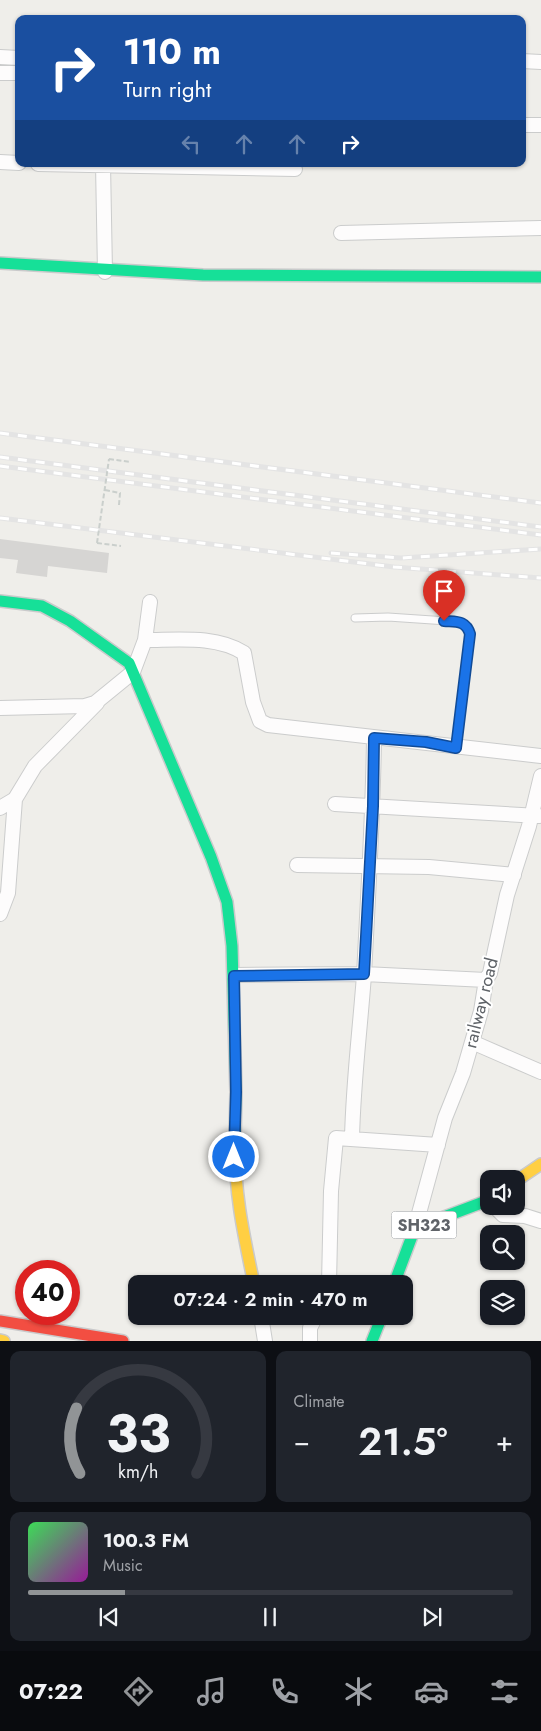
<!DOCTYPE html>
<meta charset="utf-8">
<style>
:root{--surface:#171b24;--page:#20242c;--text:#f1f3f6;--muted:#9ea1a6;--line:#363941;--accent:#919496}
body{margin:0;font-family:Jost,sans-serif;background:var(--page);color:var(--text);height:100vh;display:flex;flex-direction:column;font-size:19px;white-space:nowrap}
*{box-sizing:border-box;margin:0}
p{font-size:16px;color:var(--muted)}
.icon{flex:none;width:28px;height:28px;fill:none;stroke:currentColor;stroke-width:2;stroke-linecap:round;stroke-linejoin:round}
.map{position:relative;height:1341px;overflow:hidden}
.side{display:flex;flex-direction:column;gap:10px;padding:10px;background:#0d0f14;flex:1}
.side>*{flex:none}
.guide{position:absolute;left:15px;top:15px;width:511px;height:152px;border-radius:10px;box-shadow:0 1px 4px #0004;background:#1a4fa0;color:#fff;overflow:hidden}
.controls{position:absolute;left:480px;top:1170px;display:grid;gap:10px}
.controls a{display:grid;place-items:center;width:45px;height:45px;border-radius:10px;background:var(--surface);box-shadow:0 1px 4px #0004;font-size:25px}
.speed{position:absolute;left:15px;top:1260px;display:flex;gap:10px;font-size:25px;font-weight:700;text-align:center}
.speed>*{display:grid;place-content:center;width:65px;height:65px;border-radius:50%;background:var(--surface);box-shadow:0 1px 4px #0004;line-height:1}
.speed .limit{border:8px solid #d22;background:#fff;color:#111}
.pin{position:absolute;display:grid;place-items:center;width:42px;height:42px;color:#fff;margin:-51px -21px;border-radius:50% 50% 50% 0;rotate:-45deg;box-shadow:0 0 5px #0007}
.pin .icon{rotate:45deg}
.me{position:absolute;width:55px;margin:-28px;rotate:0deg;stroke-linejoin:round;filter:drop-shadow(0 0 4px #0008)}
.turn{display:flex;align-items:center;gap:18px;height:105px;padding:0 25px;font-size:22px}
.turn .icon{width:65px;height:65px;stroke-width:2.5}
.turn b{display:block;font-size:35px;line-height:42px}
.lanes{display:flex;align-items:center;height:48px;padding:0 25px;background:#0003;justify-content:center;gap:25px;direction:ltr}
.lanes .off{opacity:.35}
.big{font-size:38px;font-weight:600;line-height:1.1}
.side .tile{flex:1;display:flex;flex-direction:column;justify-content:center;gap:8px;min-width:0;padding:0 18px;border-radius:10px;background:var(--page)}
.side .dial{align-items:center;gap:0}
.dial svg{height:130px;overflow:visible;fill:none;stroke:var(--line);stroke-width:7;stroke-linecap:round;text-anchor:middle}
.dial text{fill:var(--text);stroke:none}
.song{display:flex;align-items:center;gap:15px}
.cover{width:60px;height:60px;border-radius:8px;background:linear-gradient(135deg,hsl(130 70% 55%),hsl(300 70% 35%))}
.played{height:5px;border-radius:2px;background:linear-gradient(90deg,var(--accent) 20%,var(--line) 20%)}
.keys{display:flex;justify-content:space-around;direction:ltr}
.heat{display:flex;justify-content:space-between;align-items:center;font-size:28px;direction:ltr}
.side .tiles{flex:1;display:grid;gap:10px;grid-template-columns:1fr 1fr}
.tile:last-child{grid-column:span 2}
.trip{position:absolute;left:128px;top:1275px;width:285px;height:50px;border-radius:10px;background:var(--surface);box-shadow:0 1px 4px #0004;font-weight:600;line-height:50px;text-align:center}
.tabs{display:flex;height:80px;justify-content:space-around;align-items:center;background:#090b0e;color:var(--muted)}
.tabs .icon{width:35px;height:35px}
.tabs .on{color:var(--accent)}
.tabs b{font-size:22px;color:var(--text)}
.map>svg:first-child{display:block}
</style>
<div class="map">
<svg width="541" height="1341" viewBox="0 0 541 1341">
<rect width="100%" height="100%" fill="#efeeea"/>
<!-- building -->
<path fill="#d6d5d3" d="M 0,539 L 109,553 L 107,573 L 48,566 L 47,577 L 16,573 L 18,560 L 0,558 Z"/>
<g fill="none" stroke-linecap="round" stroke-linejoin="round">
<!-- lane casing -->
<g stroke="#cbcccc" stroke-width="9">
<path id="lane" d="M 355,618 L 388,617 L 462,622 L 468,627 L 470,634 L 457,747"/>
</g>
<!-- street casing -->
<g stroke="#cbcccc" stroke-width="16">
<path id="street" d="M 0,57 L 19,58
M 522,61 L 541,62
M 0,73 L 19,73
M 522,125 L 541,125
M 0,162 L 19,163
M 38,164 L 295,169
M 103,164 L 105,272
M 341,233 L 541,228
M 145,640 C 177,640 216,635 244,653 L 253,702 L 260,721 L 268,725 L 541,756
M 0,708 L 85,706 L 95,703 L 133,672 L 145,640 L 150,602
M 335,804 L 539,816
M 0,808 L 15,799 L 35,766 L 97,703
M 297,865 L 429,867 L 514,875
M 0,914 L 8,893 L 15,799
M 234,975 L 364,974 L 486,980
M 472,1042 L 541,1072
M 352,1139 C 353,1084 360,1030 364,975 C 368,896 373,817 374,738
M 494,1206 L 503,1215 L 525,1216 L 541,1221
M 415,1228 L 445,1118 L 463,1073 L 481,1011 L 486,980 L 490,973 L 507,895 L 529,826 L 541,776
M 329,1284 L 331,1191 L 336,1138 L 438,1145
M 261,1316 L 265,1341
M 310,1341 L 310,1328 L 316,1316"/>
</g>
<!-- fast casing -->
<g stroke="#cacacb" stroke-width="14">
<path id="fast" d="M 0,263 L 203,275 L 541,277
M 0,601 L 42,606 L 70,621 L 129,663 L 211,857 L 227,902 L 232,946 L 236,1092 L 235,1137
M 394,1284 L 415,1228 L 489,1200
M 372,1341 L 382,1316"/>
</g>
<!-- slow casing -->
<g stroke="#cacacb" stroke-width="14">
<path id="slow" d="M 235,1137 C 234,1191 243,1232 254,1284
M 516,1181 L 541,1164
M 0,1340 L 4,1341"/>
</g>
<!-- jam casing -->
<g stroke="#cacacb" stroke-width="14">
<path id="jam" d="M 0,1321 L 123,1341"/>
</g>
<!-- path -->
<path stroke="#cacfcc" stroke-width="2" stroke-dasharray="5 2.5" stroke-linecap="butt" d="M 109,459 L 131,462
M 105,490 L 120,493 L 119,505
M 97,543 L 121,546"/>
<!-- lane -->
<use href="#lane" stroke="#fdfcfc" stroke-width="7"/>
<!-- street -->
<use href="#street" stroke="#fdfcfc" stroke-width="14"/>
<!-- fast -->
<use href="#fast" stroke="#16e098" stroke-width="11"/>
<!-- slow -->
<use href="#slow" stroke="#ffcf43" stroke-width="11"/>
<!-- jam -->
<use href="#jam" stroke="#f24e42" stroke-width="11"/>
<!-- rail casing -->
<g stroke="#e4e4e4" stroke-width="5">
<path id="rail" d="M 0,433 L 541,503
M 0,457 L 541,527
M 0,466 L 541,535
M 0,518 L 394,567 L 541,578
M 331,553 L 401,558 L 541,549"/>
</g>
<!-- rail -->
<use href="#rail" stroke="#fff" stroke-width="3" stroke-dasharray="9" stroke-linecap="butt"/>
<!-- path-bridge -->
<path stroke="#cacfcc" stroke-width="2" stroke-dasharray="5 2.5" stroke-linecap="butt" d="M 97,543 L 109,459"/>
</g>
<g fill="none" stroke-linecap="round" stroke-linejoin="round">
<!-- route casing -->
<g stroke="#114b97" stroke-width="12">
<path id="route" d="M 234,1157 L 236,1092 L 234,976 L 364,974 L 373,806 L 374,738 L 426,742 L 456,748 L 470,634 C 466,620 456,622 444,621"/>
</g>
<!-- route -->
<use href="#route" stroke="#1a73e8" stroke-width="9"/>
</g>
<g text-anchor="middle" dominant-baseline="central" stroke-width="4" stroke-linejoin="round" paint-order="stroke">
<!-- shield labels -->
<rect fill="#fff" stroke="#8f9295" stroke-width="1" x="391.5" y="1211.5" width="65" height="27" rx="4"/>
<g font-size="16" font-weight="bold" fill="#5f6368">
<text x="424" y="1225">SH323</text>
</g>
<!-- street labels -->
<g font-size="18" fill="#5f6368" stroke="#fff">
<text transform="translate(481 1003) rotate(-76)">railway road</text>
</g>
</g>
</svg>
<div class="controls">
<a><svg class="icon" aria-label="sound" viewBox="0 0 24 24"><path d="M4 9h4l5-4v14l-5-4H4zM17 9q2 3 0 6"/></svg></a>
<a><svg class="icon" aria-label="search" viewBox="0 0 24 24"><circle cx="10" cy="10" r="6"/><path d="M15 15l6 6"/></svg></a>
<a><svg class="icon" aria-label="layers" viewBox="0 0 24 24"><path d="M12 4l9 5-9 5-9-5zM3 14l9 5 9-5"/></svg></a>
</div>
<div class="speed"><div class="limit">40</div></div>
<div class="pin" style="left:444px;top:621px;background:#d93025"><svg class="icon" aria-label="arrive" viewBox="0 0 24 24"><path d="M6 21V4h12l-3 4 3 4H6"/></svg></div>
<svg class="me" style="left:234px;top:1157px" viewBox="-20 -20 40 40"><circle r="17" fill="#1a73e8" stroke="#fff" stroke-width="3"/><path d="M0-11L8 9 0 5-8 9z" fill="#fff"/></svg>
<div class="trip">07:24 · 2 min · 470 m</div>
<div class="guide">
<div class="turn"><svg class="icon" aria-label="right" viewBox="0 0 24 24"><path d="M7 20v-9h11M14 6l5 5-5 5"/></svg><div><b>110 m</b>Turn right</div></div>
<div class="lanes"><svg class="icon off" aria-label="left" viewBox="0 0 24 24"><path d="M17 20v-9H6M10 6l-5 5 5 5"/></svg><svg class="icon off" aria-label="ahead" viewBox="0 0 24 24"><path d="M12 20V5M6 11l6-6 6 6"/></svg><svg class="icon off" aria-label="ahead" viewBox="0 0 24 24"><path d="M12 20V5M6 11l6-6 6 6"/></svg><svg class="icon" aria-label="right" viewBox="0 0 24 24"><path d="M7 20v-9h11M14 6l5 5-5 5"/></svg></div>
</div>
</div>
<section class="side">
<div class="tiles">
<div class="tile dial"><svg viewBox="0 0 100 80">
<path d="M14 69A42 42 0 1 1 86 69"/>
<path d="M14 69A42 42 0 0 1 12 29" stroke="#919496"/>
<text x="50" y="56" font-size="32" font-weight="700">33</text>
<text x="50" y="72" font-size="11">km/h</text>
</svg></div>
<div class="tile"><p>Climate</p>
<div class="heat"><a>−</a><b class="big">21.5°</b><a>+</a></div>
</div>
<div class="tile">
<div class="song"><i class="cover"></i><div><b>100.3 FM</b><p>Music</p></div></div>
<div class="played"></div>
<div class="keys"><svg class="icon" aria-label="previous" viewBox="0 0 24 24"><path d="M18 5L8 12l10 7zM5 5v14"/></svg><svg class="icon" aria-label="pause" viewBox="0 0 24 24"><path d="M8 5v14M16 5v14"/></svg><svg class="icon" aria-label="next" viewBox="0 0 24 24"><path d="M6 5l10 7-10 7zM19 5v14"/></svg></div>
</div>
</div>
</section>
<nav class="tabs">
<b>07:22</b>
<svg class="icon on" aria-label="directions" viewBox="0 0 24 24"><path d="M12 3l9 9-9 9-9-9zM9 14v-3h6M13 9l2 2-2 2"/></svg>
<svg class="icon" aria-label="music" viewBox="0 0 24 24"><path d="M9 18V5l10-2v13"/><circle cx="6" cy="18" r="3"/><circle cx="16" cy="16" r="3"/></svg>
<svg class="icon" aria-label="phone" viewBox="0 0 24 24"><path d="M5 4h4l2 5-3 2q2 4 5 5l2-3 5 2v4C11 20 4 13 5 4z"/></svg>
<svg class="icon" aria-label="climate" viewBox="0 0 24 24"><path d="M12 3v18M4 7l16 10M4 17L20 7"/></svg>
<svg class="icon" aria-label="car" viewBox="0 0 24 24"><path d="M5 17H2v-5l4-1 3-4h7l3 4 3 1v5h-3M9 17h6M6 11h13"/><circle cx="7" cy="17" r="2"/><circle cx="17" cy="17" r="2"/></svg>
<svg class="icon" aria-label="filters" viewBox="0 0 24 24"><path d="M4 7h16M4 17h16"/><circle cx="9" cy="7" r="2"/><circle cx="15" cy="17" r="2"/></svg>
</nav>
